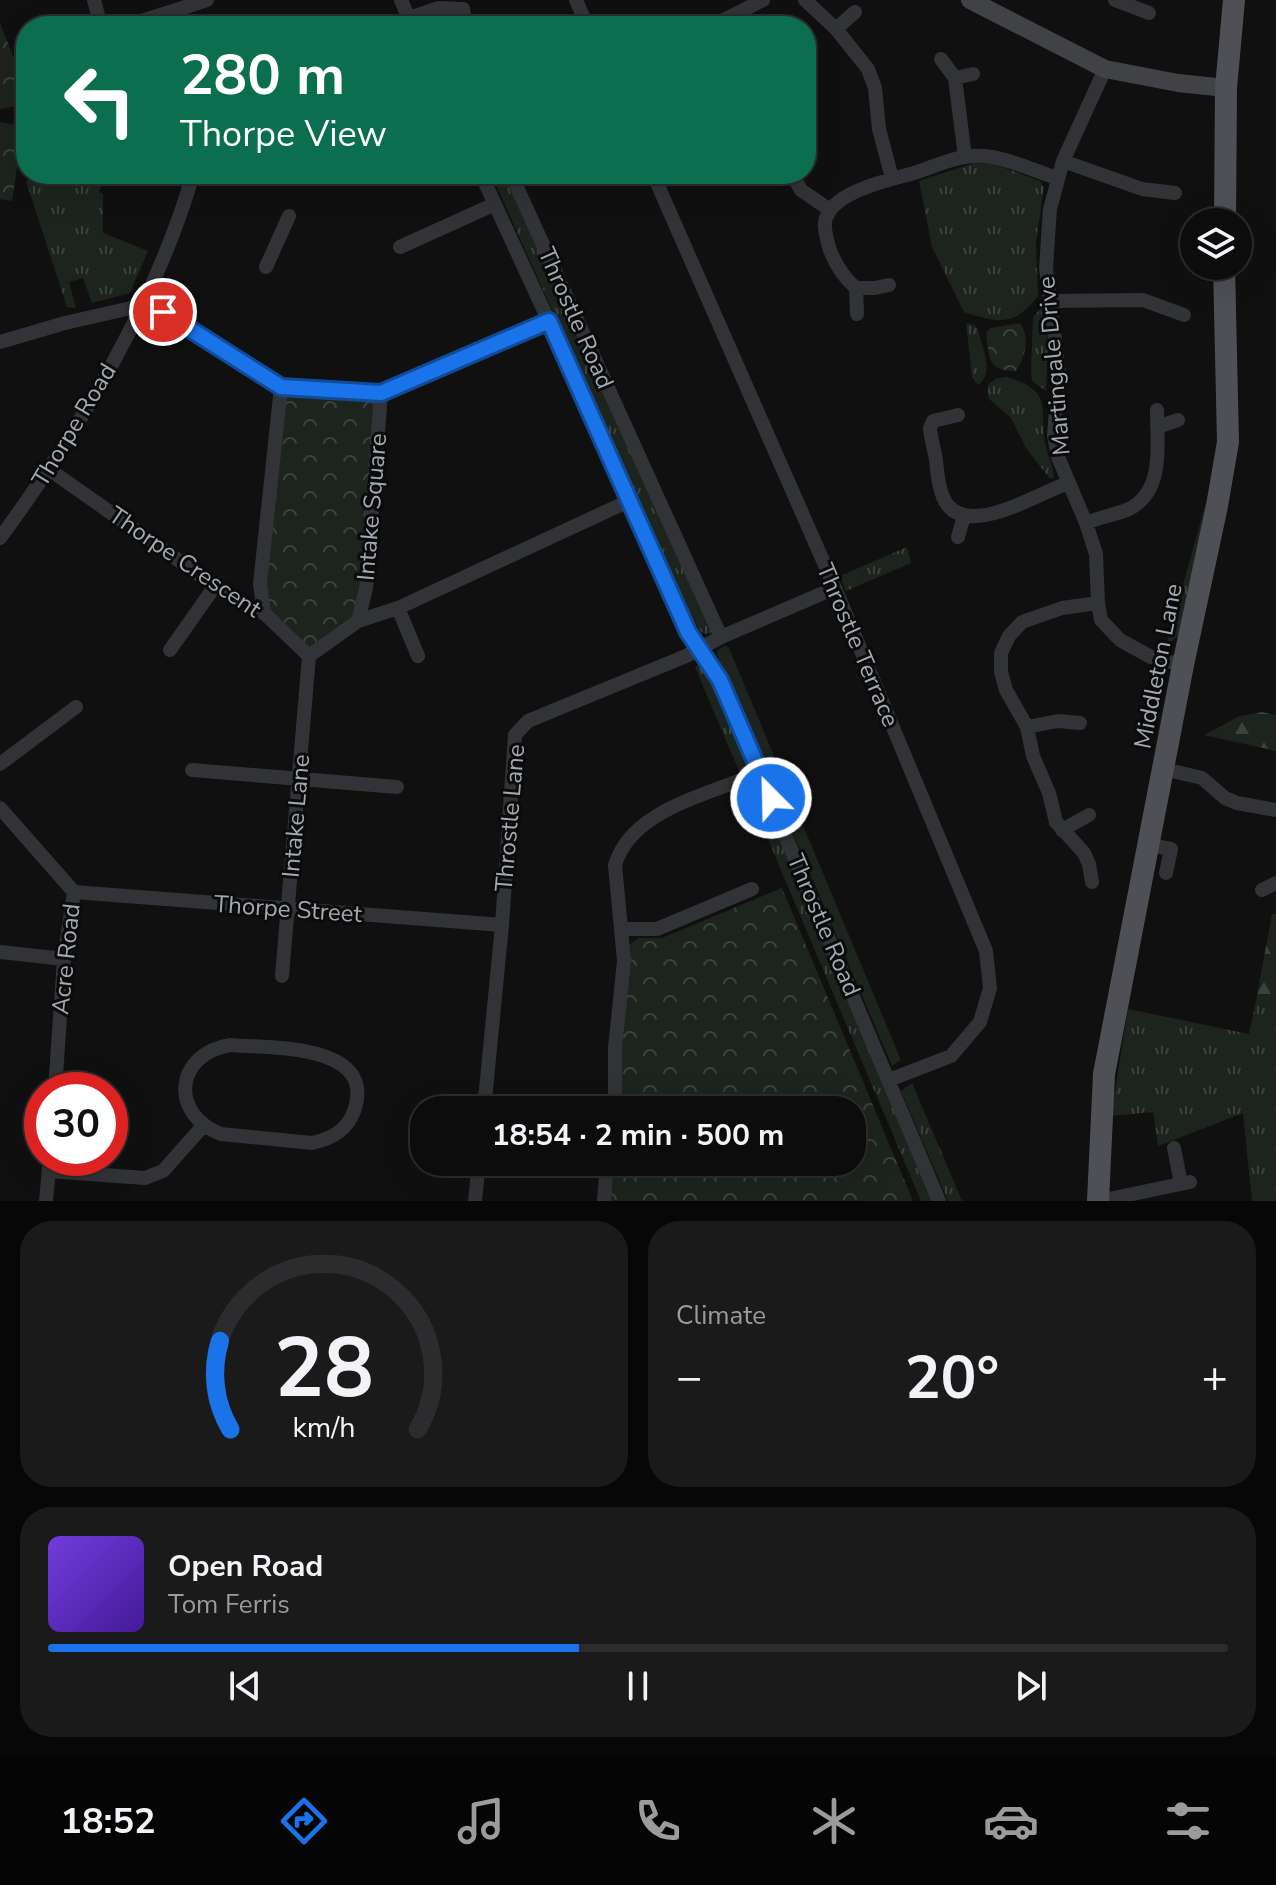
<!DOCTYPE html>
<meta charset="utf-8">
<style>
:root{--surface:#0c0c0d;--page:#1a1a1b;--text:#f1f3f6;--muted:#9a9b9d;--line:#2c2c2e;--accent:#1a73e8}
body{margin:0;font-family:"Nunito Sans",sans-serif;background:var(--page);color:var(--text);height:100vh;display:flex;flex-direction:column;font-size:30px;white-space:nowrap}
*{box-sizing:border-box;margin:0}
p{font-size:26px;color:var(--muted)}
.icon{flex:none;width:44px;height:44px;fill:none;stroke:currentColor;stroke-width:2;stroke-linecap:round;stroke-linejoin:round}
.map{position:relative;height:1201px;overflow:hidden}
.drawer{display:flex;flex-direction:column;gap:20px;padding:20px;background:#070707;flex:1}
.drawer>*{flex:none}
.banner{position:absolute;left:16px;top:16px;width:800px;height:168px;border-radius:32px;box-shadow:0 8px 32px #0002,0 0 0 2px var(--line);background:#0b6e4f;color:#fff;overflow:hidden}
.fabs{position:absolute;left:1180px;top:208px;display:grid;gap:16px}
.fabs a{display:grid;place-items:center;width:72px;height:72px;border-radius:50%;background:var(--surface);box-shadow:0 8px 32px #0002,0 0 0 2px var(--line);font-size:40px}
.speed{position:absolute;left:24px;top:1072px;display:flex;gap:16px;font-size:40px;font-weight:700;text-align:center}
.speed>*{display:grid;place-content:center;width:104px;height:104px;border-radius:50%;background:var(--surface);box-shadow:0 8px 32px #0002,0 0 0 2px var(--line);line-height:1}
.speed .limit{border:12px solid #d22;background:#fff;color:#111}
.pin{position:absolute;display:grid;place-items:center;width:68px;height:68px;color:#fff;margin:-34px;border:4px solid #fff;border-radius:50%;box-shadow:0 2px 8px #0007}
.me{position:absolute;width:88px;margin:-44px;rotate:337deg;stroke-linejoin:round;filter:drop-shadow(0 0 6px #0008)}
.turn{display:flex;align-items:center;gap:28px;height:168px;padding:0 32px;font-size:36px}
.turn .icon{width:104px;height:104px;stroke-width:2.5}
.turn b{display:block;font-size:56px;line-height:68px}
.big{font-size:60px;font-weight:700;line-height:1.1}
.drawer .card{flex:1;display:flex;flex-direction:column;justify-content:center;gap:12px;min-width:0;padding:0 28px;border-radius:32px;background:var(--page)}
.drawer .dial{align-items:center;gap:0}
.dial svg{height:208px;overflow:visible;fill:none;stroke:var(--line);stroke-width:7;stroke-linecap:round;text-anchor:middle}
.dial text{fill:var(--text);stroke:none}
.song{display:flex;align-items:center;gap:24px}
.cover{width:96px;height:96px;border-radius:12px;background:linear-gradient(135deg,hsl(260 70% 55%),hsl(260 70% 35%))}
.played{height:8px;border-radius:4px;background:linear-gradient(90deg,var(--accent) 45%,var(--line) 45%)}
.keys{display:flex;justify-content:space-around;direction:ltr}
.heat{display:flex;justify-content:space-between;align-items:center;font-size:44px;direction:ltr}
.drawer .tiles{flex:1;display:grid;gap:20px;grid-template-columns:1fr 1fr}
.card:last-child{grid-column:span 2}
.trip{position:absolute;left:410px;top:1096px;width:456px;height:80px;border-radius:32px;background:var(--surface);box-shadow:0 8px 32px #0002,0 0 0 2px var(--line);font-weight:700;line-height:80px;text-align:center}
.menu{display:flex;height:128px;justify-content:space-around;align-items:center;background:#050505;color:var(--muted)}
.menu .icon{width:56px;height:56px}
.menu .current{color:var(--accent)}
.menu b{font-size:36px;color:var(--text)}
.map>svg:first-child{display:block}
</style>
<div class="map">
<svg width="1276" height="1201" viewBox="0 0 1276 1201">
<defs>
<pattern id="grass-tufts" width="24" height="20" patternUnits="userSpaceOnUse" patternTransform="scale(2)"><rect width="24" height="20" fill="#1d241e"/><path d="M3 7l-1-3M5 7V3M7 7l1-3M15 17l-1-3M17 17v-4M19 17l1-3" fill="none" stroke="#3b413c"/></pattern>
<pattern id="forest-firs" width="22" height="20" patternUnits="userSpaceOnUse" patternTransform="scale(2)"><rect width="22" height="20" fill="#1d241e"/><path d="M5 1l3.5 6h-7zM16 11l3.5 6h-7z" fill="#3b413c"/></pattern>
<pattern id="park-crowns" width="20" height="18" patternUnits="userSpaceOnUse" patternTransform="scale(2)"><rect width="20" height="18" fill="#1d241e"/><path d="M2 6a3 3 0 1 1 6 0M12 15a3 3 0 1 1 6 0" fill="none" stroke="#3b413c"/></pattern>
</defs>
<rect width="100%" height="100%" fill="#101011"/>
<!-- grass -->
<path fill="url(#grass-tufts)" d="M 974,163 L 994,164 L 1040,181 L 1044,187 L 1036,242 L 1038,296 C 1014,327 999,323 964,312 L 932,247 L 919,181 Z
M 31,174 L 105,174 L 99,192 L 103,194 L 103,233 L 148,251 L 130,293 L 92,303 L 83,278 L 69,282 L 76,308 L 67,307 L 26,181 L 32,179 Z
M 491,174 L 507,174 L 713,632 L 706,634 L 701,632 L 686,608 Z
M 1041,308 L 1048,345 L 1046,391 L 1032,381 L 1031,372 L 1033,317 Z
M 966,323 L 974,325 L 978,330 C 982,348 995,373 978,385 L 972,377 Z
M 1007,377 C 1056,392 1038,410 1046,447 C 1048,458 1054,467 1054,478 L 1050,479 L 1026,448 L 1011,418 L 988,398 L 988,385 L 995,379 Z
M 1215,470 L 1178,636 L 1166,646 Z
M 907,547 L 911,563 L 846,591 L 840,576 Z
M 700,664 L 723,700 L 935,1201 L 921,1201 L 695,667 Z
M 1276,1000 L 1276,1201 L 1252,1201 L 1243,1113 L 1158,1146 L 1153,1112 L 1111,1116 L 1128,1009 L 1249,1034 L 1255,1006 L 1269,1005 Z
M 912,1083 L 962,1201 L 948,1201 L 901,1091 Z"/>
<!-- forest -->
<path fill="url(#forest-firs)" d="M 1262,712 L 1276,715 L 1276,751 L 1204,735 L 1240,716 Z
M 1272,914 L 1276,914 L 1276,1000 L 1269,1005 L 1255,1006 Z"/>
<!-- park -->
<path fill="url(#park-crowns)" d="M 0,23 L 26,89 L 26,104 L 0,109 Z
M 0,122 L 23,126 L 12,201 L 0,199 Z
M 1020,323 C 1031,338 1025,357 1016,371 C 987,371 990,359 986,333 L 990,328 Z
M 281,387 L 381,393 L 358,621 L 309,656 L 264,613 Z
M 782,888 L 913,1201 L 610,1201 L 615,1162 L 852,1162 L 852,1110 L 622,1110 L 621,1053 L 629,945 L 638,938 L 662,938 Z"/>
<!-- garden -->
<path fill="#1d241e" d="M 725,646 L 729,648 L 901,1060 L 892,1066 L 717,655 L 718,650 Z"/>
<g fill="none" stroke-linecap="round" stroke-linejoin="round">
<!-- street -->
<path stroke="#323336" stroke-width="14" d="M 94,0 L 101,26
M 401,0 L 412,26
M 576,0 L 587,26
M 805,0 L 836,29 L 868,69 L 875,88 L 879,129 L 892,178
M 1115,0 L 1149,13
M 409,18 L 439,8 L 463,9 L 464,14
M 720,22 L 763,0
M 126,26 L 207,0
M 836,29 L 855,12
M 941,59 L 955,78 L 965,157
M 1105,69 L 1063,161 L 1050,209 L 1046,268 L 1059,372 L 1054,435 L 1058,457 L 1086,523 L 1096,554 L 1098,603 L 1101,620 L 1120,640 L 1151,657 L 1183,665
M 955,78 L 973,74
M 1063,161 L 1142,189 L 1175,193
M 481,174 L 638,515 L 688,632 L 720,680 L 939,1201
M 511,174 L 721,637
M 653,174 L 835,588 L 986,951 L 990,988 L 980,1022 L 951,1056 L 889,1080
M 792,174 L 801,190 L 830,210
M 400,247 L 495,204
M 266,267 L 289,216
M 889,285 L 875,288 L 856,288 C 843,277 834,262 829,247 C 827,239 824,230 825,222 C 830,192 889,180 914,173 C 933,167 953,157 973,156 C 1001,154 1031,170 1057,178
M 856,288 L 857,314
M 1049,301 L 1143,300 L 1184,315
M 144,305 L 163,312 L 281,387 L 381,393 L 549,321
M 0,342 L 65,323 L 144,305
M 958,415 L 933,421 L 930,428 C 931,439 934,449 936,460 C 937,472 938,485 943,497 C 962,543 1038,493 1068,483
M 1157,427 L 1178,420
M 50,470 L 215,586 L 249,607 L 264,613 L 309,656 L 358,621 L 398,608 L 631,500
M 1086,523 C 1100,517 1115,515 1129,509 C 1165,491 1157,444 1157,410
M 958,537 L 964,516
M 0,538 C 78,433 157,300 193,174
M 398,608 L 418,656
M 264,613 L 260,584 L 281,387
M 358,621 L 366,588 L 381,393
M 170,650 L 215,586
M 1027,727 L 1058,721 L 1080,723
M 0,764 L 76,707
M 1164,769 L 1202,778 L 1225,798 L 1237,803 L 1276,810
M 192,770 L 397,787
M 0,808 L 74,892 L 64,959 L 55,1090
M 1062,830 L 1089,815
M 1149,845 L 1171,849 L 1166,873
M 1092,882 L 1089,864 L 1084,853 L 1056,822 L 1049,793 L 1033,756 L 1027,727 L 1006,690 L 1001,672 L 1001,653 L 1009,636 L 1022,622 L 1062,608 L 1098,603
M 1262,890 L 1276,883
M 74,892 L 502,925
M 621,929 L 657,929 L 752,889
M 0,952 L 64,959
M 282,976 L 309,656
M 230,1045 C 269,1048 378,1043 354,1111 C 347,1131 331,1139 312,1143 L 221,1134 C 169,1114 175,1054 230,1045 Z
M 484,1110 L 502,925 L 515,735 L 528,721 L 686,656 L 721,637 L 835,588
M 615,1110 L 615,1048 L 624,961 L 615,865 C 632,808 711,795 760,772
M 1174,1148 L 1181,1184
M 49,1171 L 145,1178 L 163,1171 L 203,1126
M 46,1201 L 50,1158
M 475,1201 L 479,1162
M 604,1201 L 607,1162
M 1099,1201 L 1190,1182"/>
<!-- secondary -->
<path stroke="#404246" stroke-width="18" d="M 970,0 L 1105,69 L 1178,83 L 1226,88"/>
<!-- primary -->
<path stroke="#4e5055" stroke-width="22" d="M 1225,222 L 1226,88 L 1234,0
M 1098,1201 L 1104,1074 L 1183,665 L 1217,506 L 1228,442 L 1224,266"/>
</g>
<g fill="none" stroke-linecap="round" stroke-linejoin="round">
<!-- route casing -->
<g stroke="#114b97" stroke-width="20">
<path id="route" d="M 163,312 L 281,387 L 381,393 L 549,321 L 688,632 L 720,680 L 771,798"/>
</g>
<!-- route -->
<use href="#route" stroke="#1a73e8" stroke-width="14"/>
</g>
<g text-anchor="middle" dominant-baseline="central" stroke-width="6" stroke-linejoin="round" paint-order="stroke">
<!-- street labels -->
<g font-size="24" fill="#a3a9b0" stroke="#0b0b0c">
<text transform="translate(576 318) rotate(66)">Throstle Road</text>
<text transform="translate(1054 366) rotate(-95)">Martingale Drive</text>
<text transform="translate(74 425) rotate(-59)">Thorpe Road</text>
<text transform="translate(372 507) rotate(-85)">Intake Square</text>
<text transform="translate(185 562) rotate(34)">Thorpe Crescent</text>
<text transform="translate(858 645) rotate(67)">Throstle Terrace</text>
<text transform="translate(1158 666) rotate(-79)">Middleton Lane</text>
<text transform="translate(296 816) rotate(-85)">Intake Lane</text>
<text transform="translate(510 818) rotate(-85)">Throstle Lane</text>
<text transform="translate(288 909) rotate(4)">Thorpe Street</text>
<text transform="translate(824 925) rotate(67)">Throstle Road</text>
<text transform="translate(66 959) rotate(-84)">Acre Road</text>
</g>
</g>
</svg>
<div class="fabs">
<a><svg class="icon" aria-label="layers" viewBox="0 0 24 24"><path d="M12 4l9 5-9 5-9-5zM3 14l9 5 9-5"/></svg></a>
</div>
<div class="speed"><div class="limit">30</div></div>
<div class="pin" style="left:163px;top:312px;background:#d93025"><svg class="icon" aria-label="arrive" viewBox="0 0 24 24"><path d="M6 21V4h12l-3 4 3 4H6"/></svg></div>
<svg class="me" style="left:771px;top:798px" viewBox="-20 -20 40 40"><circle r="17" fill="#1a73e8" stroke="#fff" stroke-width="3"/><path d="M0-11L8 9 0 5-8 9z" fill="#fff"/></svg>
<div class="trip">18:54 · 2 min · 500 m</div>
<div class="banner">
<div class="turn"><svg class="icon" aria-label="left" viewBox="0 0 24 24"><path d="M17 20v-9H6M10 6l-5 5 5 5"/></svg><div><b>280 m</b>Thorpe View</div></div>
</div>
</div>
<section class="drawer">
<div class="tiles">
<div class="card dial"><svg viewBox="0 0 100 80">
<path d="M14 69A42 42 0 1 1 86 69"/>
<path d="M14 69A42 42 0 0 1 10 35" stroke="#1a73e8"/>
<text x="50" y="56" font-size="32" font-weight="700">28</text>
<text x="50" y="72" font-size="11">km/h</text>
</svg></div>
<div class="card"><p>Climate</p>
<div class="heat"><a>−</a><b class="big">20°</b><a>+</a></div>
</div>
<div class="card">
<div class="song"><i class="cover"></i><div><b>Open Road</b><p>Tom Ferris</p></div></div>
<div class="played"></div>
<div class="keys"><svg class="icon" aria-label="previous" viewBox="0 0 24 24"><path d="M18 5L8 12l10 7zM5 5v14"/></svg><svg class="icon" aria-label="pause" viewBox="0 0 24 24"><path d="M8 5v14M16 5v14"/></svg><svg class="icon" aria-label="next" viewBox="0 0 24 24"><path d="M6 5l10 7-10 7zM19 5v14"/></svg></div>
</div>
</div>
</section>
<nav class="menu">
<b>18:52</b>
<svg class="icon current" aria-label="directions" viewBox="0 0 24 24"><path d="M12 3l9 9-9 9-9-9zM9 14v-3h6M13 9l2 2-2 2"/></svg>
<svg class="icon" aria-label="music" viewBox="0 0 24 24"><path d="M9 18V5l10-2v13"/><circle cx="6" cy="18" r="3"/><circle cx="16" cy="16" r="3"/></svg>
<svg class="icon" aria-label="phone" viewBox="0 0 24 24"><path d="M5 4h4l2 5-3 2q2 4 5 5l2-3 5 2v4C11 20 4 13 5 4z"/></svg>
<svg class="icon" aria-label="climate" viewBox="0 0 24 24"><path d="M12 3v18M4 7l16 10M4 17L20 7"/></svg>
<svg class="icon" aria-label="car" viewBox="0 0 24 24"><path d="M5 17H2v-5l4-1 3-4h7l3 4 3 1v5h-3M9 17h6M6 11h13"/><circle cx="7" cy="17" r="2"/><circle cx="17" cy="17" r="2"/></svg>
<svg class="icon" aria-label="filters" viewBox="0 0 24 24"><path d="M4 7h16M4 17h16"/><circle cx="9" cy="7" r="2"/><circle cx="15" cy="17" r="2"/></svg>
</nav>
